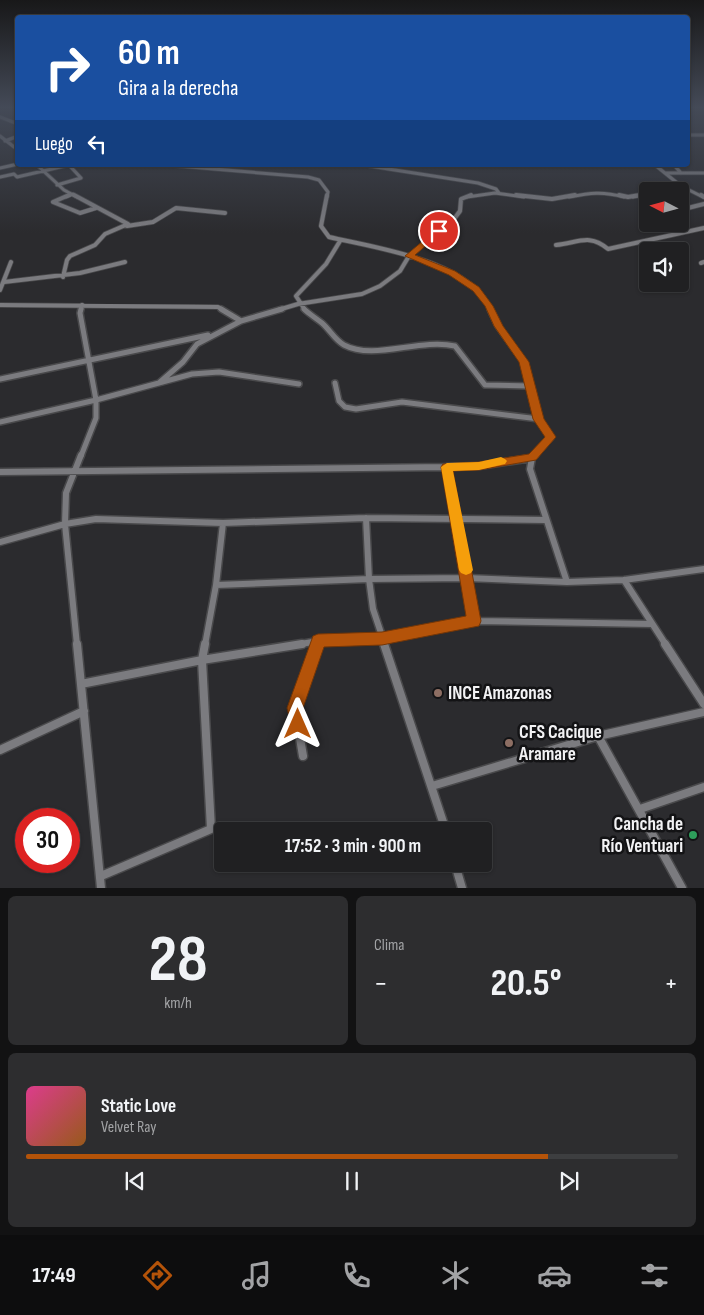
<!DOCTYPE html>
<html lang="es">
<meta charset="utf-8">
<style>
:root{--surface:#202022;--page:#2d2d2f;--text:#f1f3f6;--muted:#a2a3a5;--line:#3d3e40;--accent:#b45309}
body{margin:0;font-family:"Sofia Sans Condensed",sans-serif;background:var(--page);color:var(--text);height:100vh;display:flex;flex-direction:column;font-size:19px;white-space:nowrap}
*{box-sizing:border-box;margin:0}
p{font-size:16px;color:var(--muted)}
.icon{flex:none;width:28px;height:28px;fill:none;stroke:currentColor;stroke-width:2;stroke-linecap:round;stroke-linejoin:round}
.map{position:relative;height:888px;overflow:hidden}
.panel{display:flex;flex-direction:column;gap:8px;padding:8px;background:#121213;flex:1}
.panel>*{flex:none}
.top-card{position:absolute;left:15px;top:15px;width:675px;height:152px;border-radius:5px;box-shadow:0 1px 4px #0004,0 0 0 1px var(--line);background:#1a4fa0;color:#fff;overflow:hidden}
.needle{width:32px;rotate:276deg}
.fabs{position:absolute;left:639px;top:182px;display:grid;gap:10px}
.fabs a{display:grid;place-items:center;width:50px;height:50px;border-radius:5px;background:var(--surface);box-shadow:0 1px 4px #0004,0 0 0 1px var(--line);font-size:25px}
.speed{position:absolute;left:15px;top:808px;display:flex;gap:10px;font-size:25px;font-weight:700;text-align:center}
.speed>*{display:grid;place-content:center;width:65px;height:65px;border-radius:50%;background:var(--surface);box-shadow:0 1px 4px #0004,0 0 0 1px var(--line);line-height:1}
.speed .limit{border:8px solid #d22;background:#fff;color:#111}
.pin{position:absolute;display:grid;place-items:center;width:42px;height:42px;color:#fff;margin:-21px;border:2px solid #fff;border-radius:50%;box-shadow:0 1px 5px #0007}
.me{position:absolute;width:55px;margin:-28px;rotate:0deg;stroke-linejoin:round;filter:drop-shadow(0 0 4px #0008)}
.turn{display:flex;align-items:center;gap:18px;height:105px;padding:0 20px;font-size:22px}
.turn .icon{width:65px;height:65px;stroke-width:2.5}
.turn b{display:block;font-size:35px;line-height:42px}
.then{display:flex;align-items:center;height:48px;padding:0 20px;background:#0003;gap:10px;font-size:19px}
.big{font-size:38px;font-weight:700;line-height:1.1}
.panel .tile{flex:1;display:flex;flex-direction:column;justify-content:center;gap:8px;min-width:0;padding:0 18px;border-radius:8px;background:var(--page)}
.panel .dial{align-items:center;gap:0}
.dial b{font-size:65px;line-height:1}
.song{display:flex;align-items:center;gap:15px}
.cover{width:60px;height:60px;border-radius:8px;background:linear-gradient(135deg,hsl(330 70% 55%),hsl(30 70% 35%))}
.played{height:5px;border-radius:2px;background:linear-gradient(90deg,var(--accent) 80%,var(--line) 80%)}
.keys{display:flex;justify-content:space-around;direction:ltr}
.heat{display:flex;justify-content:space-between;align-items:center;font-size:28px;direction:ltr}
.panel .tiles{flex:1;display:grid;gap:8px;grid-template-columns:1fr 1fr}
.tile:last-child{grid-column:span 2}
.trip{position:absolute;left:214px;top:822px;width:278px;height:50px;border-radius:5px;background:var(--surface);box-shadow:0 1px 4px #0004,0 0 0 1px var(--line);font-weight:700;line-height:50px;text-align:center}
.tab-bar{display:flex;height:80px;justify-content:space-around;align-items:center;background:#0d0d0e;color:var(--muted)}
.tab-bar .icon{width:35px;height:35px}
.tab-bar .current{color:var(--accent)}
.tab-bar b{font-size:22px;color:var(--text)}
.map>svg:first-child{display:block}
</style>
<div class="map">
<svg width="704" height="888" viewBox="0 0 704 888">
<rect width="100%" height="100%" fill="#2b2b2e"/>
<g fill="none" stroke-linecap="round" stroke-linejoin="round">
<!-- minor-far4 casing -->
<g stroke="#49494b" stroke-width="4.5">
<path id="minor-far4" d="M 0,117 L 18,124
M 688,135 L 704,135
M 0,136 L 18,150
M 5,141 L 18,136
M 37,165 L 64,190 L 77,197
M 166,165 L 308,177 L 319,180 L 328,192 L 327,197
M 363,165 L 478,183 L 496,189 L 499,193
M 655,165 L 681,186 L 703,197
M 674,165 L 681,173
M 0,168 L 18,164
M 666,173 L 704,173
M 0,177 L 14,174 L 17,177 L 69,165 L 81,178 L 57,185
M 658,191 L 681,186
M 66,197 L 73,194
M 467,197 L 495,193 L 524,197
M 569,197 C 590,193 602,191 624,197
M 633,197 L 648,194"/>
</g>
<!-- minor-far3 casing -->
<g stroke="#49494b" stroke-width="5.5">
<path id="minor-far3" d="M 69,195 L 53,202 L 80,213 L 96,208
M 327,195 L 321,226 L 329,237 C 376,248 469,260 491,310
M 516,195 L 552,199 L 575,195
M 619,195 L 628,197 L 640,195
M 701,195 L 704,197
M 680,210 L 704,204
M 127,226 L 153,222 L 176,208 L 225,213
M 556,245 C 578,243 589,233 608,249 L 704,228
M 701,263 L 704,262
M 63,277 L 67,260 L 70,256 L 95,245 L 105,234 L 128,224 L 74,195
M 4,282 L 80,273 L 125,262
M 0,290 L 11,262
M 0,305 L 218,307 L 223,310
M 81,310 L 82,305
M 278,310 L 298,304 L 362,294 L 380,286 L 400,271 L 409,256 L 454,219 L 460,211 L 461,199 L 471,195
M 305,310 L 296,296 L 326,264 L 340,241"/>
</g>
<!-- minor-far2 casing -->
<g stroke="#49494b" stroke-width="8">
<path id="minor-far2" d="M 221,309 L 241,321
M 304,309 C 309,314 316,318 322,323 C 330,330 335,340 344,345 C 374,361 419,338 455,346 L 485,385 L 530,386
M 490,309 L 498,326 L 524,362 L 539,419 L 551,437 L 534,456
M 0,379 L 208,335
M 160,382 L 183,362 L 197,344 L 241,321 L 282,309
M 335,383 L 339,401 L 345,407 L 356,409 L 402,402 L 539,419
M 0,422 L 96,400 L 192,374 L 219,372 L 299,384
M 81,456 L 96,418 L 96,400 L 80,313 L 81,309"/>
</g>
<!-- minor-far1 casing -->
<g stroke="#49494b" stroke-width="9">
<path id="minor-far1" d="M 535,455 L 532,458 L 530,469 L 567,582
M 447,467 L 474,621
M 0,472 L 447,467 L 479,466 L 532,458
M 366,518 L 369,579 L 373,609 L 385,645
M 0,542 L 65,524 L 96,519 L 223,523 L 366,518 L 546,520
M 624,580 L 666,645
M 216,585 L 369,579 L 467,578 L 567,582 L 624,580 L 704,569
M 77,645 L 65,524 L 66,493 L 81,455
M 205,645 L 216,585 L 223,523
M 295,645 L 318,641 L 382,639 L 474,621 L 652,624
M 317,645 L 318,641"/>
</g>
<!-- minor casing -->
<g stroke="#49494b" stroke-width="11">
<path id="minor" d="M 77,644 L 101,888
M 384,644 L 446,831
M 665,644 L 704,704
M 81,684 L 202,660 L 302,644
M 598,736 L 682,888
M 0,750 L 84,711
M 303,756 L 295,708 L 317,644
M 432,786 L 598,736 L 704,712
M 640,809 L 704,787
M 455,864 L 462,888
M 101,876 L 211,829 L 202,660 L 205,644"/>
</g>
<!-- minor-far4 -->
<use href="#minor-far4" stroke="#7b7b7f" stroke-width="3"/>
<!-- minor-far3 -->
<use href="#minor-far3" stroke="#7b7b7f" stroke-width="4"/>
<!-- minor-far2 -->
<use href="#minor-far2" stroke="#7b7b7f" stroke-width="5"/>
<!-- minor-far1 -->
<use href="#minor-far1" stroke="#7b7b7f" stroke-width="6"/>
<!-- minor -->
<use href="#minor" stroke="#7b7b7f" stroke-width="8"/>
</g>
<!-- sky -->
<linearGradient id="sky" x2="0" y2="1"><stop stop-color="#181819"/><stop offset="0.46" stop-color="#444a57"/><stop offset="1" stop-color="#444a57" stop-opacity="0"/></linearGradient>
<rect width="704" height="233" fill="url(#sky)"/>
<!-- route -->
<path fill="#b45309" stroke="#753606" d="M 436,230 L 443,231 L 415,255 L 455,271 L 479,287 L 493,306 L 503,326 L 529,362 L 544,419 L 556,437 L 536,460 L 479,470 L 453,471 L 481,621 L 479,626 L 382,645 L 324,647 L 303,708 L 306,724 L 303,729 L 298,732 L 292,729 L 287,708 L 313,636 L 318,634 L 382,632 L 466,616 L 441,467 L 443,464 L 479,462 L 529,454 L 545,437 L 533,419 L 519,362 L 494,326 L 485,306 L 473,291 L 449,275 L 405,256 Z"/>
<!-- slow -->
<path fill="#f59e0b" d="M 501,457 L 505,459 L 507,461 L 505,464 L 479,470 L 453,471 L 473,570 L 471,573 L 466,575 L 461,573 L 459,570 L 441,467 L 447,463 L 479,462 Z"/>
<!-- markers -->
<g fill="#8d6e63" stroke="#131315" stroke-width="2">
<circle cx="438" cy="693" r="5"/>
<circle cx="509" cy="743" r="5"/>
</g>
<circle fill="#2e9e5b" stroke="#131315" stroke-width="2" cx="693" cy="835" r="5"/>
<g text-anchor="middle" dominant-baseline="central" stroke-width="5" stroke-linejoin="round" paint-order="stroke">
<!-- near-poi labels -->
<g font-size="19" font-weight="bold" fill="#f2f2f4" stroke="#131315" text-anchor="start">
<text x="448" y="693">INCE Amazonas</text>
<text x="519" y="732">CFS Cacique<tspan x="519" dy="22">Aramare</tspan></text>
<text x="683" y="824" text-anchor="end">Cancha de<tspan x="683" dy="22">Río Ventuari</tspan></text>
</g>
</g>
</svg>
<div class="fabs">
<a><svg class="needle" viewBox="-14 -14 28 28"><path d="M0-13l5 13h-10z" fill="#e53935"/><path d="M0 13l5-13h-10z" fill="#a2a3a5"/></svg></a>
<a><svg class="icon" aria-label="sound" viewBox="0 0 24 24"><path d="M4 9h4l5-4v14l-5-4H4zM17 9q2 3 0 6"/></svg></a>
</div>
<div class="speed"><div class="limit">30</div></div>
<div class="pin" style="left:439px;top:231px;background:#d93025"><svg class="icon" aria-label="arrive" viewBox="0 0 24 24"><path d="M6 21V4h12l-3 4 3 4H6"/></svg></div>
<svg class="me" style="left:298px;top:724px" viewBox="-20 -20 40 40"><path d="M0-17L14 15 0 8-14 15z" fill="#b45309" stroke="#fff" stroke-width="4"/></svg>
<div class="trip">17:52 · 3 min · 900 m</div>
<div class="top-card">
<div class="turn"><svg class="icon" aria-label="right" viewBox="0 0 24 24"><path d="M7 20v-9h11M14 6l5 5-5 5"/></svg><div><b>60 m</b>Gira a la derecha</div></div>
<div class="then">Luego<svg class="icon" aria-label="left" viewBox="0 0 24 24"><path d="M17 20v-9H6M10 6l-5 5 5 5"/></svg></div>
</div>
</div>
<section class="panel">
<div class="tiles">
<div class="tile dial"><b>28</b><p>km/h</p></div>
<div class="tile"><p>Clima</p>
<div class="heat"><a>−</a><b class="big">20.5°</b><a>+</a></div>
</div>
<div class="tile">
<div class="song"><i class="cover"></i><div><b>Static Love</b><p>Velvet Ray</p></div></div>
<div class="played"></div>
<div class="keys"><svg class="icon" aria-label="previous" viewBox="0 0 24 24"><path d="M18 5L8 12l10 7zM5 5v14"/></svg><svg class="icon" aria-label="pause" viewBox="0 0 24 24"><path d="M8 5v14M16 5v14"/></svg><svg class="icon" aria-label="next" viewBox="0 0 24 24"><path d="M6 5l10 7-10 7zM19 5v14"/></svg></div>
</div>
</div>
</section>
<nav class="tab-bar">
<b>17:49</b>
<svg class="icon current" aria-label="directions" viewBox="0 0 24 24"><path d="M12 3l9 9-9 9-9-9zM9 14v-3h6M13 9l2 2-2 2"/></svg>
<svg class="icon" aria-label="music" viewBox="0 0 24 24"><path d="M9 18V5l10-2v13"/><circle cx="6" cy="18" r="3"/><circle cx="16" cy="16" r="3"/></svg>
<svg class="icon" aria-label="phone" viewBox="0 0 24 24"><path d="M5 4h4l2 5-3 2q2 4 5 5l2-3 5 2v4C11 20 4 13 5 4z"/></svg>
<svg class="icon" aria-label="climate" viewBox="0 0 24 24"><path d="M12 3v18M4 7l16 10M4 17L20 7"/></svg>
<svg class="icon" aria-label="car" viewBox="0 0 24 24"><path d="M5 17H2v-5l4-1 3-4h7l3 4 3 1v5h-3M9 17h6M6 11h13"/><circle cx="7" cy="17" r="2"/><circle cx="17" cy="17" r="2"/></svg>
<svg class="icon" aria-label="filters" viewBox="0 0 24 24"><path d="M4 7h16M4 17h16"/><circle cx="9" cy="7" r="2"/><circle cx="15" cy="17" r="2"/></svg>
</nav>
